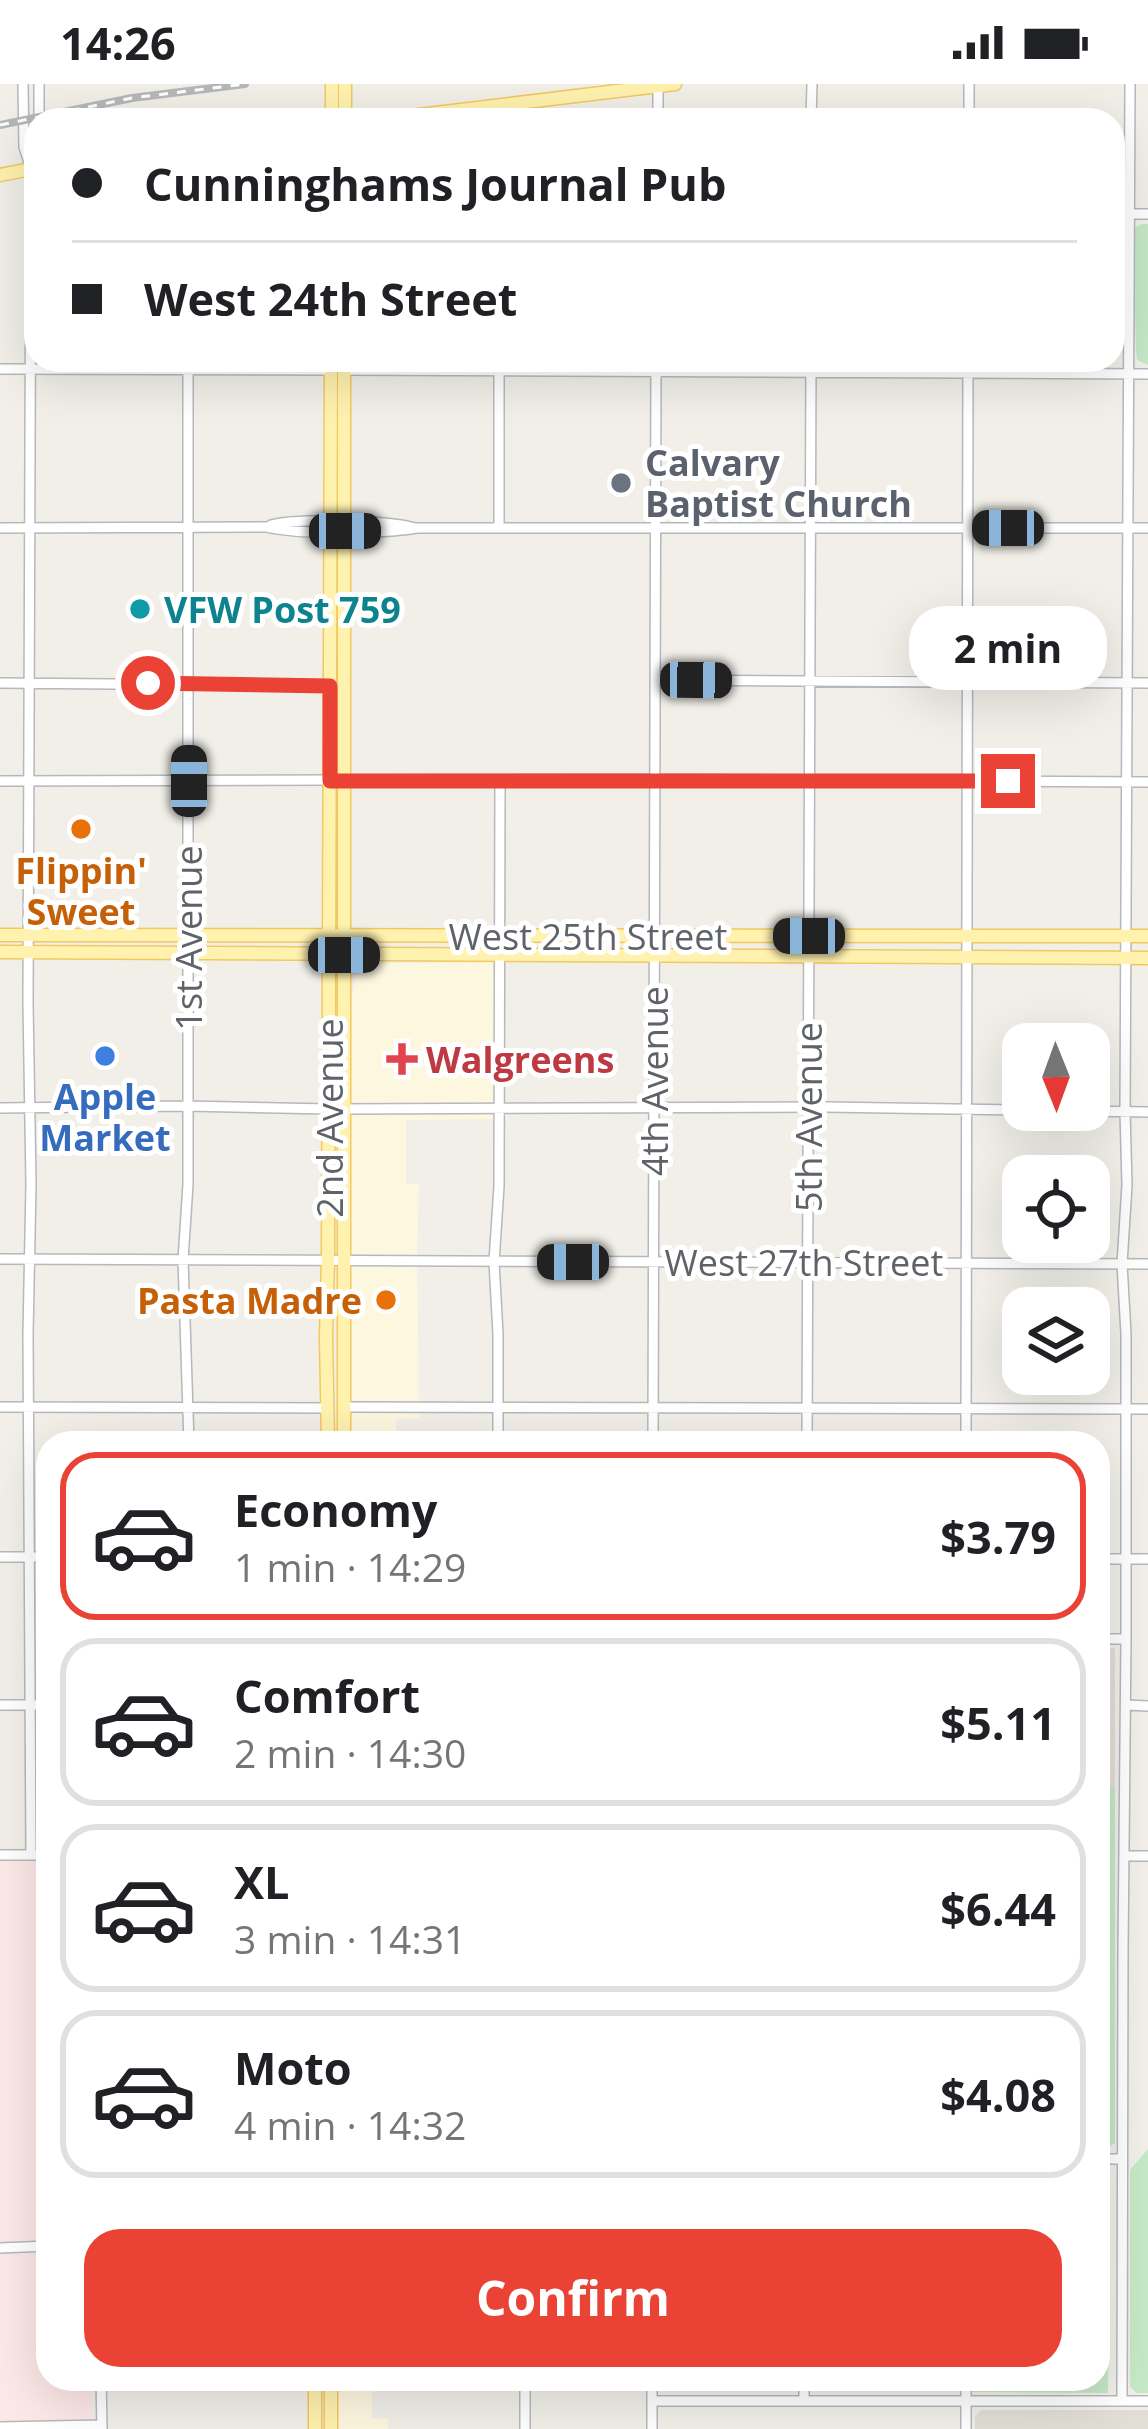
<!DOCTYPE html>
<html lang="en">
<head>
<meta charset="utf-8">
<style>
	body { margin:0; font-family:"Open Sans",sans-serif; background:#f2f2f2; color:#202124; height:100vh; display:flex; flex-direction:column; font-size:45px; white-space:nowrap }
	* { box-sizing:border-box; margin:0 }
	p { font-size:39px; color:#757577 }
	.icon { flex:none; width:66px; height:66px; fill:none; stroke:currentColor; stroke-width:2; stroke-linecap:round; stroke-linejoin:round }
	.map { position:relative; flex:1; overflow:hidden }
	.drawer { position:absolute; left:36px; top:1347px; width:1074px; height:960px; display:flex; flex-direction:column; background:#fff; border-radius:36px; box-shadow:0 12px 48px #0002 }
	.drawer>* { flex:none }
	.hud { position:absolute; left:24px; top:24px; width:1101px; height:264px; border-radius:36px; box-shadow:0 12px 48px #0002; display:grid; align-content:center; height:264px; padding:0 48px; background:#fff }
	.needle { width:78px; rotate:179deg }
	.fabs { position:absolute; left:1002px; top:939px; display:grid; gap:24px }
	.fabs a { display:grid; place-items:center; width:108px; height:108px; border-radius:24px; background:#fff; box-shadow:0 12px 48px #0002; font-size:60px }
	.end { position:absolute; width:54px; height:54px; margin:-27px; border:15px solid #ea4335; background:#fff; box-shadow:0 0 0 6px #fff }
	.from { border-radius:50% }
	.bubble { position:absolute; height:84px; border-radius:36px; background:#fff; box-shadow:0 12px 48px #0002; font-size:39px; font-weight:700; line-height:84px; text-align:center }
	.car { position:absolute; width:36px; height:72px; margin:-36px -18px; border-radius:15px; box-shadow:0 0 9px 3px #0007; background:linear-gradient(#222 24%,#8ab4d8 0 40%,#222 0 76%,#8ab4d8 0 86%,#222 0) }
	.hud b { display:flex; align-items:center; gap:42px; height:114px; font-size:45px }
	.hud b+b { border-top:3px solid #e0e0e0 }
	.hud i { width:30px; height:30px; background:#202124 }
	ul { padding:21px 0 0; list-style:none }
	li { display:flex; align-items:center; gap:36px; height:168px; margin:0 24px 18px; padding:0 24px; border:6px solid #e0e0e0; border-radius:36px }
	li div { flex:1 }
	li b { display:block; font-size:45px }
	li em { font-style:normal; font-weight:700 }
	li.active { border-color:#ea4335 }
	li>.icon { width:108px; height:108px; stroke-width:1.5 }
	.button { display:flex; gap:24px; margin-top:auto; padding:24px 48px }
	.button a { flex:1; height:138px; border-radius:36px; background:#ea4335; color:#fff; font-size:48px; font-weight:700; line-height:138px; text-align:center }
	.status { display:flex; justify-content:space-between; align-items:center; height:84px; padding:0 60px; background:#fff; direction:ltr }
	.status svg { height:33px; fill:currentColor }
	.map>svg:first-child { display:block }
	.commercial { fill:#fef7e0 }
	.education { fill:#e1ded6 }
	.medical { fill:#fce8e6 }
	.green { fill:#c5e8c5 }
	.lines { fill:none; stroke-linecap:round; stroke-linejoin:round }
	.minor-casing { stroke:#b5b8bc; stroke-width:12 }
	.major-casing { stroke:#f2c960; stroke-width:15 }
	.minor { stroke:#fff; stroke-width:9 }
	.major { stroke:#fff2af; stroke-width:12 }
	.rail-casing { stroke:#b6b7b8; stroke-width:8 }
	.rail { stroke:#fff; stroke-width:3; stroke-dasharray:9; stroke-linecap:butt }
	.route { stroke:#ea4335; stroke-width:15 }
	.worship-dot { fill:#6b7280; stroke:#fff; stroke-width:4.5 }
	.culture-dot { fill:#0f9aa8; stroke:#fff; stroke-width:4.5 }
	.food-dot { fill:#e8710a; stroke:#fff; stroke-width:4.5 }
	.shop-dot { fill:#3f7fe0; stroke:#fff; stroke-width:4.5 }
	.health-dot { fill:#e0444e; stroke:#fff; stroke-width:4.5 }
	.labels { text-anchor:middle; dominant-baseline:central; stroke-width:10; stroke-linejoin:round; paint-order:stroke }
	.worship-label { font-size:36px; font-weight:bold; fill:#5b616d; stroke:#fff; text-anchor:start }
	.culture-label { font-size:36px; font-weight:bold; fill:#0d838f; stroke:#fff; text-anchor:start }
	.food-label { font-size:36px; font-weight:bold; fill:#c56008; stroke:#fff }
	.street-label { font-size:36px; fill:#5f6368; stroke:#fff }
	.health-label { font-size:36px; font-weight:bold; fill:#be3a42; stroke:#fff; text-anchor:start }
	.shop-label { font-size:36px; font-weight:bold; fill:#366cbe; stroke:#fff }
</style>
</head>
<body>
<div class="status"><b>14:26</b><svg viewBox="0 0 49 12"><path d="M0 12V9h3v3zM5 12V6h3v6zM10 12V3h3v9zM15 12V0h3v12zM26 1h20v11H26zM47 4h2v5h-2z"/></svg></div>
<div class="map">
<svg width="1148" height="2345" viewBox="0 0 1148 2345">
	<rect width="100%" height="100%" fill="#f1efe8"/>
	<!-- commercial -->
	<path class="commercial" d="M 507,878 L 504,884 L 504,1008 L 507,1035 L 406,1036 L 406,1100 L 419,1100 L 417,1169 L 419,1334 L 396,1335 L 396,1359 L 351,1359 L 350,990 L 352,912 L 356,892 L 368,881 L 396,879 Z
		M 338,2295 L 372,2295 L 372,2334 L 388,2335 L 388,2345 L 338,2345 Z"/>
	<!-- education -->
	<path class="education" d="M 1098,1564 L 1115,1564 L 1115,1703 L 1098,1703 Z
		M 981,2326 L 1148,2326 L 1148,2345 L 975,2345 L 975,2332 Z"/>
	<!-- medical -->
	<path class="medical" d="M 48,1775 L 48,2295 L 92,2295 L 92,2332 L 85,2339 L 0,2339 L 0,1776 Z"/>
	<!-- green -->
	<path class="green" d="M 1142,140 L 1148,140 L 1148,281 L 1137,276 L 1136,266 L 1133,151 L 1136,143 Z
		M 1098,1703 L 1115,1703 L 1115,2059 L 1109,2063 L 1098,2063 Z
		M 1148,2065 L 1148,2309 L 1137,2309 L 1130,2303 L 1130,2086 Z
		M 1098,2085 L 1109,2085 L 1108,2309 L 972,2308 L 972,2295 L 1098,2295 Z"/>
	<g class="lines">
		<defs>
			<path id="minor" d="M 23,0 L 24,63 L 31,85 L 28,919 L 31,1100 L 28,1251 L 31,1771
				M 497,22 L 497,36
				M 39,36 L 39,0
				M 658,36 L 658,2
				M 811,36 L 812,0
				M 969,36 L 969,0
				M 1113,130 L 1148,130
				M 188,276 L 188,1100 L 183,1176 L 189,1359
				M 0,285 L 331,286
				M 344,286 L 1148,290
				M 271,441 C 296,434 391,436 415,444
				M 0,444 L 266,443 C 303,451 379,450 417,444 L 1148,444
				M 499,444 L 499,276
				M 656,596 L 1148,599
				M 0,599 L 333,602
				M 0,697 L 656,695 L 1148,698
				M 0,1024 L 187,1022 L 329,1025
				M 344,1025 L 825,1023 L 1148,1028
				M 0,1175 L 1148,1180
				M 0,1323 L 328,1324
				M 344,1323 L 1148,1325
				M 498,1359 L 498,1250 L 494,1178 L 499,1102 L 500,696
				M 653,1359 L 656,276
				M 807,1359 L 811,276
				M 966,1359 L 968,276
				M 0,1473 L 48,1473
				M 1098,1475 L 1148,1475
				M 1098,1555 L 1126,1555
				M 0,1621 L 48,1621
				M 1126,1621 L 1148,1622
				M 0,1771 L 48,1771
				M 1124,1772 L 1148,1772
				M 1098,2075 L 1122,2075
				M 0,2164 L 48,2162
				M 101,2295 L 102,2345
				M 525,2295 L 525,2345
				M 652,2295 L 652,2345
				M 804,2295 L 804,2316
				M 652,2317 L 1148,2317
				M 1122,2317 L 1123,1865 L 1126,1555 L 1126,1250 L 1122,1180 L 1127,1101 L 1125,1028 L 1130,0
				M 0,2343 L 102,2341
				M 966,2345 L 966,2295"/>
			<path id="major" d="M 332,36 L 332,0
				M 345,36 L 345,0
				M 377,36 L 675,0
				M 0,91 L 36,84
				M 0,851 L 1148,852
				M 0,868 L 1148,874
				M 328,1359 L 326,1253 L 328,1175 L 331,276
				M 344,1359 L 344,276
				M 315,2295 L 315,2345
				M 331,2295 L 331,2345"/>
		</defs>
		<!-- minor casing -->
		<use href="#minor" class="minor-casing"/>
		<!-- major casing -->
		<use href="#major" class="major-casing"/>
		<!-- minor -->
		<use href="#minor" class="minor"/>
		<!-- major -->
		<use href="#major" class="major"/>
		<defs>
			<path id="rail" d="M 0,41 L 132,14 L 245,0"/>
		</defs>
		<!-- rail casing -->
		<use href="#rail" class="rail-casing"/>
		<!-- rail -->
		<use href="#rail" class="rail"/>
	</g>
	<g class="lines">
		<!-- route -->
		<path class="route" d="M 148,599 L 330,602 L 330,697 L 1008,697"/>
	</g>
	<!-- markers -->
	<circle class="worship-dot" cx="621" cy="399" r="12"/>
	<circle class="culture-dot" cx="140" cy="525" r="12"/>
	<g class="food-dot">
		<circle cx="81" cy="745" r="12"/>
		<circle cx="386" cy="1216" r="12"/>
	</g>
	<circle class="shop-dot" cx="105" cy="972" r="12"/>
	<path class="health-dot" d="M396 957h12v12h12v12h-12v12h-12v-12h-12v-12h12z"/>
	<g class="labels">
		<!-- worship labels -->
		<g class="worship-label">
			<text x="645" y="378">Calvary<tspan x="645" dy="41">Baptist Church</tspan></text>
		</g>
		<!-- culture labels -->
		<g class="culture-label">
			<text x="164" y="525">VFW Post 759</text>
		</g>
		<!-- food labels -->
		<g class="food-label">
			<text x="81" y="786">Flippin'<tspan x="81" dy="41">Sweet</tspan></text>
			<text x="362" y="1216" text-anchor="end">Pasta Madre</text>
		</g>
		<!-- street labels -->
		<g class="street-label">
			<text x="588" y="852">West 25th Street</text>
			<text transform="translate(188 854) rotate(-90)">1st Avenue</text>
			<text transform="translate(654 997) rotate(-90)">4th Avenue</text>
			<text transform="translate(808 1033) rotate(-90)">5th Avenue</text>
			<text transform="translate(329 1034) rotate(-90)">2nd Avenue</text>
			<text x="804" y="1178">West 27th Street</text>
		</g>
		<!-- health labels -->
		<g class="health-label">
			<text x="426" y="975">Walgreens</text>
		</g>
		<!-- shop labels -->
		<g class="shop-label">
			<text x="105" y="1012">Apple<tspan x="105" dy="41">Market</tspan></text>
		</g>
	</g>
</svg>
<div class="fabs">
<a><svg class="needle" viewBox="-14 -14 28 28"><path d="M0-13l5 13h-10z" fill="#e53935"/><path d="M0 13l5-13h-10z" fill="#757577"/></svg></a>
<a><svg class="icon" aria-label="locate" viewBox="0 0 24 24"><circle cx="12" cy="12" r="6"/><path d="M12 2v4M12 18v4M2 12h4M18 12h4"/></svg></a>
<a><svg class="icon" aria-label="layers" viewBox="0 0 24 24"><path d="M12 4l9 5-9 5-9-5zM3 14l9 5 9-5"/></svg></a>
</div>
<i class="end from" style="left:148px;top:599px"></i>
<i class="end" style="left:1008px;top:697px"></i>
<div class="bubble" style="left:909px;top:522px;width:198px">2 min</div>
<i class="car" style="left:1008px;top:444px;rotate:270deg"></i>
<i class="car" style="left:345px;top:447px;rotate:90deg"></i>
<i class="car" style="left:696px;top:596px;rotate:91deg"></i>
<i class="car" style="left:189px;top:697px;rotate:0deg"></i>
<i class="car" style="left:809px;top:852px;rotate:270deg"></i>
<i class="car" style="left:344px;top:871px;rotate:90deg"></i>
<i class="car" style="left:573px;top:1178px;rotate:270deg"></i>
<div class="hud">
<b><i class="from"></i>Cunninghams Journal Pub</b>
<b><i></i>West 24th Street</b>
</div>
<section class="drawer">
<ul>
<li class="active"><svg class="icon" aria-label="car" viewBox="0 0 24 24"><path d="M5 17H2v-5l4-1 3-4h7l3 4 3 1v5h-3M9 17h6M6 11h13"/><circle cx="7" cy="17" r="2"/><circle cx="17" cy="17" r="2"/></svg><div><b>Economy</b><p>1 min · 14:29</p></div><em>$3.79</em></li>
<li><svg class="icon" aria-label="car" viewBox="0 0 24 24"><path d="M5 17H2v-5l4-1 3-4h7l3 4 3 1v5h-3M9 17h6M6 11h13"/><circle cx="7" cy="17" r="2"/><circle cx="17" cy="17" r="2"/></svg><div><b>Comfort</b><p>2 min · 14:30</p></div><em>$5.11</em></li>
<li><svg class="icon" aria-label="car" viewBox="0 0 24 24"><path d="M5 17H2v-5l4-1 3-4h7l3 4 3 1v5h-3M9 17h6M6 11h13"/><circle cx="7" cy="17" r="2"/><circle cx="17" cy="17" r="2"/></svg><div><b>XL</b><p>3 min · 14:31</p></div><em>$6.44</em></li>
<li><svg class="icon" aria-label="car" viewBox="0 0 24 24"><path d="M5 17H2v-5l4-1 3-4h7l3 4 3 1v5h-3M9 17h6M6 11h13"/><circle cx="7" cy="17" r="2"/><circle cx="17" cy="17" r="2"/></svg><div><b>Moto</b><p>4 min · 14:32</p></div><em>$4.08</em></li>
</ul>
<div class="button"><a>Confirm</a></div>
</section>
</div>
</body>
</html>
